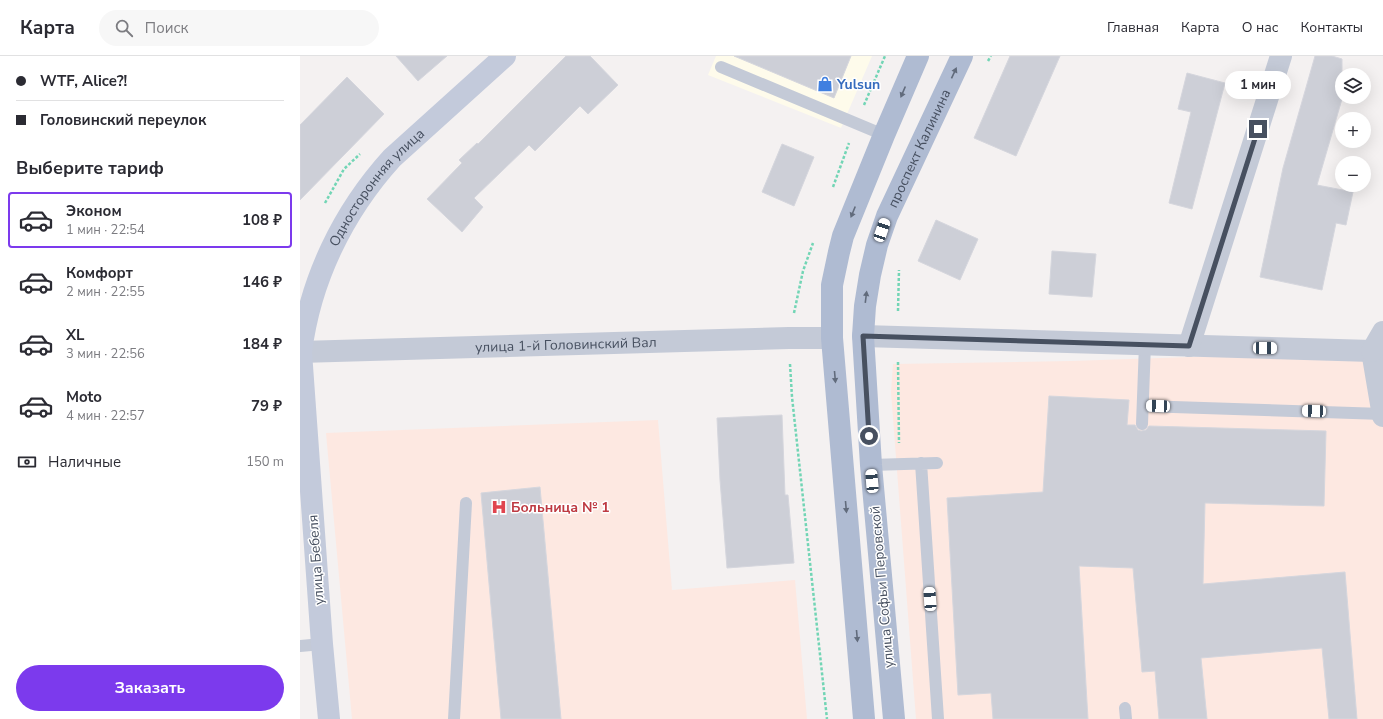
<!DOCTYPE html>
<html lang="ru">
<head>
<meta charset="utf-8">
<style>
	body { margin:0; font-family:"Nunito Sans",sans-serif; background:#f7f7f7; color:#2b2b33; height:100vh; display:flex; flex-direction:column; font-size:15px; white-space:nowrap }
	* { box-sizing:border-box; margin:0 }
	p { font-size:13px; color:#7c7c81 }
	.icon { flex:none; width:22px; height:22px; fill:none; stroke:currentColor; stroke-width:2; stroke-linecap:round; stroke-linejoin:round }
	.map { position:relative; flex:1; overflow:hidden }
	.details { display:flex; flex-direction:column; background:#fff; width:300px }
	.details>* { flex:none }
	.hud { display:grid; align-content:center; height:88px; padding:0 16px; background:#fff }
	.controls { position:absolute; left:1035px; top:12px; display:grid; gap:8px }
	.controls a { display:grid; place-items:center; width:36px; height:36px; border-radius:50%; background:#fff; box-shadow:0 4px 16px #0002; font-size:20px }
	.end { position:absolute; width:18px; height:18px; margin:-9px; border:5px solid #475060; background:#fff; box-shadow:0 0 0 2px #fff }
	.from { border-radius:50% }
	.bubble { position:absolute; height:28px; border-radius:14px; background:#fff; box-shadow:0 4px 16px #0002; font-size:13px; font-weight:700; line-height:28px; text-align:center }
	.car { position:absolute; width:12px; height:24px; margin:-12px -6px; border-radius:5px; box-shadow:0 0 3px 1px #0007; background:linear-gradient(#fff 24%,#345 0 40%,#fff 0 76%,#345 0 86%,#fff 0) }
	.hud b { display:flex; align-items:center; gap:14px; height:38px; font-size:15px }
	.hud b+b { border-top:1px solid #e1e1e2 }
	.hud i { width:10px; height:10px; background:#2b2b33 }
	ul { padding:0; list-style:none }
	li { display:flex; align-items:center; gap:12px; height:56px; margin:0 8px 6px; padding:0 8px; border:2px solid transparent; border-radius:4px }
	li div { flex:1 }
	li b { display:block; font-size:15px }
	li em { font-style:normal; font-weight:700 }
	li.active { border-color:#7c3aed }
	li>.icon { width:36px; height:36px; stroke-width:1.5 }
	h2 { padding:0 16px; font-size:18px; line-height:48px }
	.pay { display:flex; align-items:center; gap:10px; height:44px; padding:0 16px; font-size:15px }
	.pay p { margin-inline-start:auto }
	.action { display:flex; gap:8px; margin-top:auto; padding:8px 16px }
	.action a { flex:1; height:46px; border-radius:24px; background:#7c3aed; color:#fff; font-size:16px; font-weight:700; line-height:46px; text-align:center }
	header { display:flex; align-items:center; gap:24px; box-sizing:border-box; height:56px; padding:0 20px; background:#fff; border-bottom:1px solid #e1e1e2 }
	header strong { font-size:19px }
	nav { display:flex; gap:22px; margin-inline-start:auto; font-size:14px }
	.search { width:280px; height:36px; background:#f7f7f7; display:flex; align-items:center; gap:10px; box-sizing:border-box; padding:0 14px; border-radius:22px; color:#7c7c81; font-size:15px }
	main { display:flex; flex:1; min-height:0 }
	.map>svg:first-child { display:block }
	.commercial { fill:#fefbeb }
	.medical { fill:#fde8e1 }
	.building { fill:#cdcfd7; stroke:#d5d6dd }
	.lines { fill:none; stroke-linecap:round; stroke-linejoin:round }
	.path { stroke:#72d5b5; stroke-width:2.5; stroke-dasharray:3 2; stroke-linecap:butt }
	.lane { stroke:#c4cad7; stroke-width:12 }
	.street { stroke:#c4cad7; stroke-width:22 }
	.secondary { stroke:#c3cadb; stroke-width:22 }
	.primary { stroke:#afbbd2; stroke-width:22 }
	.oneway { fill:#616b7c }
	.route { stroke:#475060; stroke-width:5 }
	.labels { text-anchor:middle; dominant-baseline:central; stroke-width:3; stroke-linejoin:round; paint-order:stroke }
	.shop-label { font-size:14px; font-weight:bold; fill:#366cbe; stroke:#fff; text-anchor:start }
	.street-label { font-size:14px; fill:#475060; stroke:#fff }
	.health-label { font-size:14px; font-weight:bold; fill:#be3a42; stroke:#fff; text-anchor:start }
</style>
</head>
<body>
<header>
<strong>Карта</strong>
<div class="search"><svg class="icon" aria-label="search" viewBox="0 0 24 24"><circle cx="10" cy="10" r="6"/><path d="M15 15l6 6"/></svg>Поиск</div>
<nav><a>Главная</a><a>Карта</a><a>О нас</a><a>Контакты</a></nav>
</header>
<main>
<section class="details">
<div class="hud">
<b><i class="from"></i>WTF, Alice?!</b>
<b><i></i>Головинский переулок</b>
</div>
<h2>Выберите тариф</h2>
<ul>
<li class="active"><svg class="icon" aria-label="car" viewBox="0 0 24 24"><path d="M5 17H2v-5l4-1 3-4h7l3 4 3 1v5h-3M9 17h6M6 11h13"/><circle cx="7" cy="17" r="2"/><circle cx="17" cy="17" r="2"/></svg><div><b>Эконом</b><p>1 мин · 22:54</p></div><em>108 ₽</em></li>
<li><svg class="icon" aria-label="car" viewBox="0 0 24 24"><path d="M5 17H2v-5l4-1 3-4h7l3 4 3 1v5h-3M9 17h6M6 11h13"/><circle cx="7" cy="17" r="2"/><circle cx="17" cy="17" r="2"/></svg><div><b>Комфорт</b><p>2 мин · 22:55</p></div><em>146 ₽</em></li>
<li><svg class="icon" aria-label="car" viewBox="0 0 24 24"><path d="M5 17H2v-5l4-1 3-4h7l3 4 3 1v5h-3M9 17h6M6 11h13"/><circle cx="7" cy="17" r="2"/><circle cx="17" cy="17" r="2"/></svg><div><b>XL</b><p>3 мин · 22:56</p></div><em>184 ₽</em></li>
<li><svg class="icon" aria-label="car" viewBox="0 0 24 24"><path d="M5 17H2v-5l4-1 3-4h7l3 4 3 1v5h-3M9 17h6M6 11h13"/><circle cx="7" cy="17" r="2"/><circle cx="17" cy="17" r="2"/></svg><div><b>Moto</b><p>4 мин · 22:57</p></div><em>79 ₽</em></li>
</ul>
<div class="pay"><svg class="icon" aria-label="cash" viewBox="0 0 24 24"><path d="M3 7h18v10H3z"/><circle cx="12" cy="12" r="2"/></svg>Наличные<p>150 m</p></div>
<div class="action"><a>Заказать</a></div>
</section>
<div class="map">
<svg width="1083" height="663" viewBox="0 0 1083 663">
	<rect width="100%" height="100%" fill="#f4f1f1"/>
	<!-- commercial -->
	<path class="commercial" d="M 416,0 L 572,0 L 541,72 L 408,19 Z"/>
	<!-- medical -->
	<path class="medical" d="M 1072,295 L 1083,360 L 1083,663 L 616,663 L 591,336 L 593,308 L 771,305 Z
		M 358,364 L 372,534 L 495,524 L 507,663 L 52,663 L 26,377 Z"/>
	<!-- building -->
	<path class="building" d="M 96,0 L 147,0 L 118,25 Z
		M 266,0 L 290,0 L 318,29 L 288,58 L 280,50 L 235,95 L 229,89 L 174,142 L 183,151 L 162,176 L 127,143 L 162,107 L 159,104 L 177,87 L 178,88 Z
		M 434,0 L 551,0 L 534,42 Z
		M 710,0 L 760,0 L 716,100 L 674,82 Z
		M 1015,0 L 1032,0 L 1042,3 L 1042,43 L 1017,129 L 1053,136 L 1046,169 L 1036,167 L 1022,234 L 960,221 L 983,112 Z
		M 887,17 L 925,27 L 892,153 L 869,147 L 891,56 L 878,53 Z
		M 47,21 L 84,58 L 0,144 L 0,69 Z
		M 482,88 L 514,101 L 494,150 L 462,136 Z
		M 636,164 L 678,183 L 660,224 L 618,205 Z
		M 752,195 L 796,198 L 792,241 L 749,238 Z
		M 749,340 L 829,344 L 827,369 L 835,369 L 838,374 L 841,375 L 846,374 L 849,370 L 1026,375 L 1024,450 L 905,447 L 903,528 L 1045,516 L 1057,663 L 1029,663 L 1022,592 L 901,602 L 907,663 L 859,663 L 855,615 L 842,616 L 833,512 L 779,510 L 788,663 L 693,663 L 691,637 L 658,639 L 647,442 L 743,436 Z
		M 482,359 L 485,439 L 488,439 L 494,507 L 427,512 L 420,424 L 417,362 Z
		M 240,431 L 261,663 L 201,663 L 181,437 Z"/>
	<g class="lines">
		<!-- path -->
		<path class="path" d="M 688,5 L 691,0
			M 564,49 L 585,0
			M 533,131 L 549,87
			M 25,147 L 44,113 L 60,98
			M 598,255 L 599,214
			M 494,257 L 503,215 L 513,187
			M 598,306 L 599,387
			M 490,308 L 492,341 L 527,663"/>
		<!-- lane -->
		<path class="lane" d="M 421,11 L 584,79
			M 843,350 L 1083,358
			M 842,368 L 845,288
			M 621,407 L 638,663
			M 571,409 L 637,407
			M 0,590 L 22,588
			M 825,652 L 826,663
			M 154,663 L 166,447"/>
		<!-- street -->
		<g class="street">
			<path d="M 563,280 L 1072,295"/>
			<path d="M 889,290 L 981,0"/>
			<path d="M 1072,295 L 1083,360"/>
			<path d="M 1072,295 L 1083,276"/>
			<path id="s1" d="M 0,296 L 489,282 L 532,282"/>
		</g>
		<!-- secondary -->
		<path class="secondary" id="s2" d="M 29,663 L 22,588 L 1,296 C 10,224 43,156 92,102 L 205,0"/>
		<!-- primary -->
		<g class="primary">
			<path d="M 564,663 L 532,282 L 532,229 L 539,196 L 543,180 L 584,79 L 618,0"/>
			<path id="s3" d="M 594,663 L 571,409 L 563,280 L 565,250 L 570,219 L 577,189 L 587,160 L 662,0"/>
		</g>
	</g>
	<!-- one-way arrows -->
	<defs><path id="oneway-solid" d="M-6-.8H1V-3.2L6.5 0L1 3.2V.8H-6Z"/></defs>
	<g class="oneway">
		<use href="#oneway-solid" transform="translate(654 17) rotate(-65)"/>
		<use href="#oneway-solid" transform="translate(603 36) rotate(113)"/>
		<use href="#oneway-solid" transform="translate(553 156) rotate(112)"/>
		<use href="#oneway-solid" transform="translate(566 241) rotate(-83)"/>
		<use href="#oneway-solid" transform="translate(535 321) rotate(85)"/>
		<use href="#oneway-solid" transform="translate(546 451) rotate(85)"/>
		<use href="#oneway-solid" transform="translate(557 580) rotate(85)"/>
	</g>
	<g class="lines">
		<!-- route -->
		<path class="route" d="M 569,380 L 563,280 L 889,290 L 958,73"/>
	</g>
	<!-- icons -->
	<defs>
		<symbol id="shop-bare" viewBox="-9 -9 18 18"><path d="M-5-2.5h2.3a2.7 3.5 0 0 1 5.4 0H5L5.5 6h-11ZM-1.5-2.5h3a1.5 2.3 0 0 0-3 0Z" fill="#3f7fe0" stroke="#fff" stroke-width="2.5" paint-order="stroke"/></symbol>
		<symbol id="hospital-bare" viewBox="-9 -9 18 18"><path d="M-5-5h3v3.5h4V-5h3V5h-3V1.5h-4V5h-3Z" fill="#e0444e" stroke="#fff" stroke-width="2.5" paint-order="stroke"/></symbol>
	</defs>
	<g fill-rule="evenodd">
		<use href="#shop-bare" x="514" y="17" width="22" height="22"/>
		<use href="#hospital-bare" x="188" y="440" width="22" height="22"/>
	</g>
	<g class="labels">
		<!-- shop labels -->
		<g class="shop-label">
			<text x="537" y="28">Yulsun</text>
		</g>
		<!-- street labels -->
		<g class="street-label">
			<text stroke="none"><textPath href="#s3" startOffset="582">проспект Калинина</textPath></text>
			<text stroke="none"><textPath href="#s2" startOffset="553">Односторонняя улица</textPath></text>
			<text stroke="none"><textPath href="#s1" startOffset="266">улица 1-й Головинский Вал</textPath></text>
			<text transform="translate(16 504) rotate(-94)">улица Бебеля</text>
			<text transform="translate(582 531) rotate(-95)">улица Софьи Перовской</text>
		</g>
		<!-- health labels -->
		<g class="health-label">
			<text x="211" y="451">Больница № 1</text>
		</g>
	</g>
</svg>
<div class="controls">
<a><svg class="icon" aria-label="layers" viewBox="0 0 24 24"><path d="M12 4l9 5-9 5-9-5zM3 14l9 5 9-5"/></svg></a>
<a>+</a>
<a>−</a>
</div>
<i class="end from" style="left:569px;top:380px"></i>
<i class="end" style="left:958px;top:73px"></i>
<div class="bubble" style="left:925px;top:15px;width:66px">1 мин</div>
<i class="car" style="left:582px;top:174px;rotate:19deg"></i>
<i class="car" style="left:965px;top:292px;rotate:91deg"></i>
<i class="car" style="left:858px;top:350px;rotate:272deg"></i>
<i class="car" style="left:1014px;top:355px;rotate:272deg"></i>
<i class="car" style="left:572px;top:425px;rotate:355deg"></i>
<i class="car" style="left:630px;top:543px;rotate:356deg"></i>
</div>
</main>
</body>
</html>
